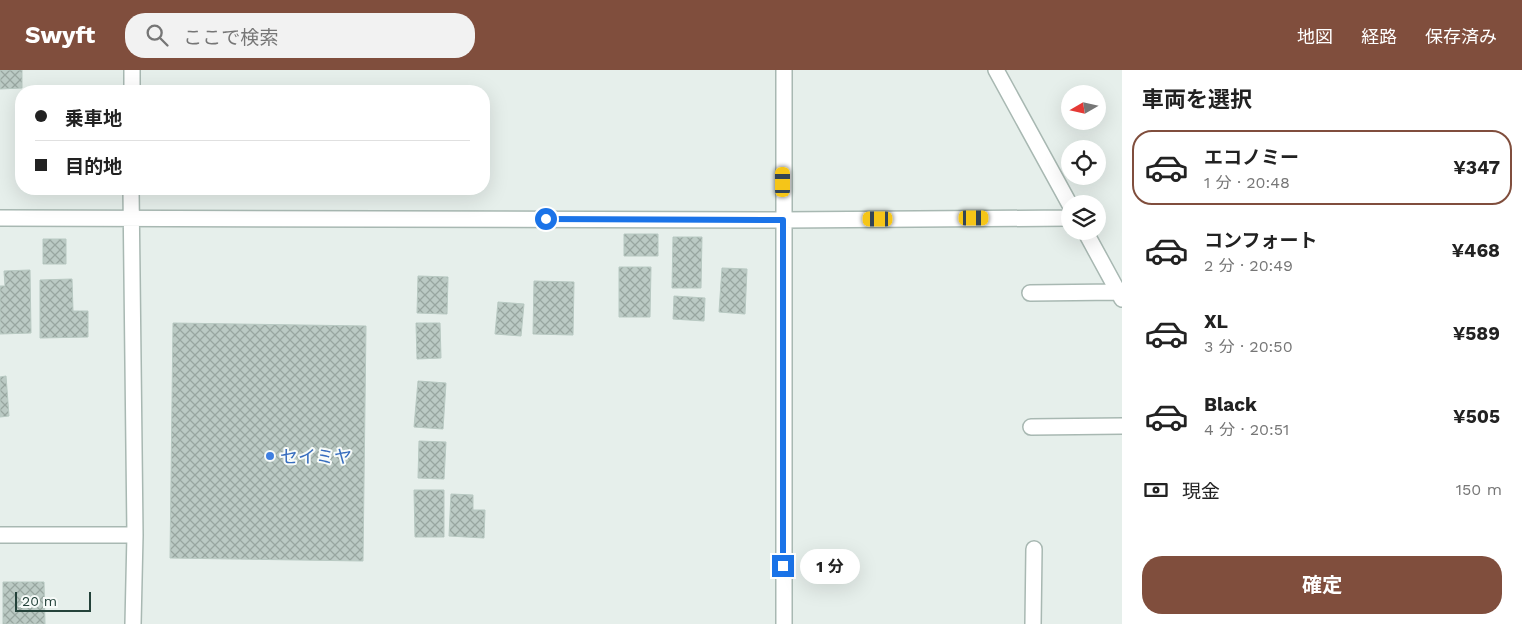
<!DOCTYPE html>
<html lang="ja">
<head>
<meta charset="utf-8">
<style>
	body { margin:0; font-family:"Work Sans","Noto Sans JP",sans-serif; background:#f2f2f2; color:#222; height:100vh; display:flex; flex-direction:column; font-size:19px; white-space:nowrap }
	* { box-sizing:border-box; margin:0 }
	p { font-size:16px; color:#767676 }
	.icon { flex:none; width:28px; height:28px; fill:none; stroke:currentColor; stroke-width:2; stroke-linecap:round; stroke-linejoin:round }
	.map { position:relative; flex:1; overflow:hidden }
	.panel { display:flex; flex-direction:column; background:#fff; width:400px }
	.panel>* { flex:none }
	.hud { position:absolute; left:15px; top:15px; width:475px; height:110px; border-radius:20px; box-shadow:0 5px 20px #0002; display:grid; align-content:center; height:110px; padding:0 20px; background:#fff }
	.needle { width:32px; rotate:261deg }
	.tools { position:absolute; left:1061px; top:15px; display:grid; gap:10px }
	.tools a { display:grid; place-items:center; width:45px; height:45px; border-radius:50%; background:#fff; box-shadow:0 5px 20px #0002; font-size:25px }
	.scale { position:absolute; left:15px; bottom:12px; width:76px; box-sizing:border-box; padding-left:5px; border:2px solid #24423a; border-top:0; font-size:14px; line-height:18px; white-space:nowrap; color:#24423a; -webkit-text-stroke:4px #f7fbf9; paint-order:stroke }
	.end { position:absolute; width:22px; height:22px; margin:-11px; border:6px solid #1a73e8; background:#fff; box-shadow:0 0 0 2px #fff }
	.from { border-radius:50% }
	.bubble { position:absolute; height:35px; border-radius:18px; background:#fff; box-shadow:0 5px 20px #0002; font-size:16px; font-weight:700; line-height:35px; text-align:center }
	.car { position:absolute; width:15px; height:30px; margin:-15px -8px; border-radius:6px; box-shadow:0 0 4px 1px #0007; background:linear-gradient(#f5c518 24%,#345 0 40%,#f5c518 0 76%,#345 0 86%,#f5c518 0) }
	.hud b { display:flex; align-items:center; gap:18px; height:48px; font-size:19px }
	.hud b+b { border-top:1px solid #e0e0e0 }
	.hud i { width:12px; height:12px; background:#222 }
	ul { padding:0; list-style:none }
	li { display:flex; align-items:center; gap:15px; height:75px; margin:0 10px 8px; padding:0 10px; border:2px solid transparent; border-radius:20px }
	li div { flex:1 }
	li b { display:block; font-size:19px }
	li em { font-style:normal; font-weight:700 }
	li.active { border-color:#804e3d }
	li>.icon { width:45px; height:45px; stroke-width:1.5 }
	h2 { padding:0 20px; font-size:22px; line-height:60px }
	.pay { display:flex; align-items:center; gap:12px; height:55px; padding:0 20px; font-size:19px }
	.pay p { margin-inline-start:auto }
	.primary-button { display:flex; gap:10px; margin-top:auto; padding:10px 20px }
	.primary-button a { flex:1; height:58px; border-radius:20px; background:#804e3d; color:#fff; font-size:20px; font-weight:700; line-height:58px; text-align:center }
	header { display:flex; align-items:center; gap:30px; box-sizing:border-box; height:70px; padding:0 25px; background:#804e3d; color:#fff }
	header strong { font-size:24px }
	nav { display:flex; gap:28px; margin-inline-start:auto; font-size:18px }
	.search { width:350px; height:45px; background:#f2f2f2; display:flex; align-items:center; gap:12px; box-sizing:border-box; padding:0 18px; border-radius:20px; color:#767676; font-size:19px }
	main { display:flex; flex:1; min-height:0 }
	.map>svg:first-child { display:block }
	.building { fill:url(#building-cross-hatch); stroke:#b8c9c2 }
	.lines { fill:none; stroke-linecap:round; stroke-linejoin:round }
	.minor-casing { stroke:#a8b8b2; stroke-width:18 }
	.minor { stroke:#fff; stroke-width:15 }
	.route { stroke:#1a73e8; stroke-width:6 }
	.shop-dot { fill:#3f7fe0; stroke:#f7fbf9; stroke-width:2 }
	.labels { text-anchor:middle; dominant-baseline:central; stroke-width:4; stroke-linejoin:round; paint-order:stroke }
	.shop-label { font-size:18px; fill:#366cbe; stroke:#f7fbf9; text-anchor:start }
</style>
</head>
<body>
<header>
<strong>Swyft</strong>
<div class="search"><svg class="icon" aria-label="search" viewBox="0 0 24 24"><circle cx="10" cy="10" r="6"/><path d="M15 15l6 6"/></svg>ここで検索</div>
<nav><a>地図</a><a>経路</a><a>保存済み</a></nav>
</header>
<main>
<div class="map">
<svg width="1122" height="554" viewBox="0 0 1122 554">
	<defs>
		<pattern id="building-cross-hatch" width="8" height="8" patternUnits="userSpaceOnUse" patternTransform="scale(1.25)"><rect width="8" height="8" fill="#bbcac4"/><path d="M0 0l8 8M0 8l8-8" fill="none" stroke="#98a6a0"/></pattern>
	</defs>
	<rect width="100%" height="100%" fill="#e6efeb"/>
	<!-- building -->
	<path class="building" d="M 0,0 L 22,0 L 22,18 L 0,19 Z
		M 624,164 L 658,164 L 658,186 L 624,186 Z
		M 673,167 L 702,167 L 701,218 L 672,218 Z
		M 43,169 L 66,169 L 66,194 L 43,194 Z
		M 619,197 L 651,197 L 650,247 L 619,247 Z
		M 722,198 L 747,199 L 745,244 L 719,242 Z
		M 30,200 L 31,263 L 0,264 L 0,216 L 5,216 L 4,201 Z
		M 418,206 L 448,207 L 447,244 L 417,243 Z
		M 72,209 L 73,241 L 88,241 L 88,267 L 40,268 L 40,210 Z
		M 534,211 L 574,212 L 573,265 L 533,264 Z
		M 674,226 L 705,228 L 704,251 L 673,249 Z
		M 498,232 L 524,234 L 521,266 L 495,264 Z
		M 173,253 L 366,256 L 363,491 L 170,488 Z
		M 416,253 L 440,253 L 441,288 L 417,289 Z
		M 6,306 L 9,346 L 0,347 L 0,307 Z
		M 418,311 L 446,313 L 443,359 L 414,357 Z
		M 419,371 L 446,372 L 444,409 L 418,408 Z
		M 414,420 L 444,420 L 444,467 L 415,467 Z
		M 451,424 L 473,425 L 473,440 L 485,440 L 484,468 L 449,466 Z
		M 3,512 L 44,512 L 45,554 L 3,554 Z"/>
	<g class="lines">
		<defs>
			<path id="minor" d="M 996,0 L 1070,135
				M 132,21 L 132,0
				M 131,119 L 135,465 L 133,554
				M 0,148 L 783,150 L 1070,148
				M 1085,161 L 1122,229
				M 1030,223 L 1118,222
				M 1031,357 L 1122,356
				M 0,465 L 135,465
				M 784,554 L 784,0
				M 1033,554 L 1034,479"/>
		</defs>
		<!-- minor casing -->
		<use href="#minor" class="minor-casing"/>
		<!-- minor -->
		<use href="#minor" class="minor"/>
	</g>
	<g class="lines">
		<!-- route -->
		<path class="route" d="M 546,149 L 783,150 L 783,496"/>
	</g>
	<!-- markers -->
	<circle class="shop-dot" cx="270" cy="386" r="5"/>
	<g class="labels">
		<!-- shop labels -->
		<g class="shop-label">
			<text x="280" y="386">セイミヤ</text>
		</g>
	</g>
</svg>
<div class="tools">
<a><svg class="needle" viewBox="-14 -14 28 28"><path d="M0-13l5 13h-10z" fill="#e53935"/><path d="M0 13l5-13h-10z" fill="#767676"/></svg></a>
<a><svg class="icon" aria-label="locate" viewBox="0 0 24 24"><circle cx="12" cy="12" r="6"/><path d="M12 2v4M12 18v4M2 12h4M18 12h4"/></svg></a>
<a><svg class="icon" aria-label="layers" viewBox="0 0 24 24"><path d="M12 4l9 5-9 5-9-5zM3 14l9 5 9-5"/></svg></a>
</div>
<div class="scale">20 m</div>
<i class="end from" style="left:546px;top:149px"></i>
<i class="end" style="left:783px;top:496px"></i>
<div class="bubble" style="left:800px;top:479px;width:60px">1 分</div>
<i class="car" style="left:783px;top:112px;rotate:0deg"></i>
<i class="car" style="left:974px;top:148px;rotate:90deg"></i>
<i class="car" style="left:878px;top:149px;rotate:270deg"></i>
<div class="hud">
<b><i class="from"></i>乗車地</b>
<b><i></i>目的地</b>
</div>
</div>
<section class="panel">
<h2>車両を選択</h2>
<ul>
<li class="active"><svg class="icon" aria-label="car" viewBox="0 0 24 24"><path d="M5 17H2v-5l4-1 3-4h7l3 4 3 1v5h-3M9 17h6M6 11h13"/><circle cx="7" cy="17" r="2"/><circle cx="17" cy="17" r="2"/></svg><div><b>エコノミー</b><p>1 分 · 20:48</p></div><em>¥347</em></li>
<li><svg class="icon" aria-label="car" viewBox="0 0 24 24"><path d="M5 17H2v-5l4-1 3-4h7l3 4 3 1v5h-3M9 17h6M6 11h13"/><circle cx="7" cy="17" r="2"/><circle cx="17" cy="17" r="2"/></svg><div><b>コンフォート</b><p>2 分 · 20:49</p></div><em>¥468</em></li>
<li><svg class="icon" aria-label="car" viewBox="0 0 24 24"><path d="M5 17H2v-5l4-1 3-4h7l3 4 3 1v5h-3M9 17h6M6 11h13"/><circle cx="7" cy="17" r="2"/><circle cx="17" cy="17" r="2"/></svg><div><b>XL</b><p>3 分 · 20:50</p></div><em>¥589</em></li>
<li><svg class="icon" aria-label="car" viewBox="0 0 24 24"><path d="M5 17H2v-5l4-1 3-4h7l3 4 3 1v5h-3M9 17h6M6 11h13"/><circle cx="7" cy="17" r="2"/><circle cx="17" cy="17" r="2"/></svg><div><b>Black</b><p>4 分 · 20:51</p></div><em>¥505</em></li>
</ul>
<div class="pay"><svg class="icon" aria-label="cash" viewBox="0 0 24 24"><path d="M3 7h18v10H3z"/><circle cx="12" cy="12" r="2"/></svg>現金<p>150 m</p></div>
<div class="primary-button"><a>確定</a></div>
</section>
</main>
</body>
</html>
